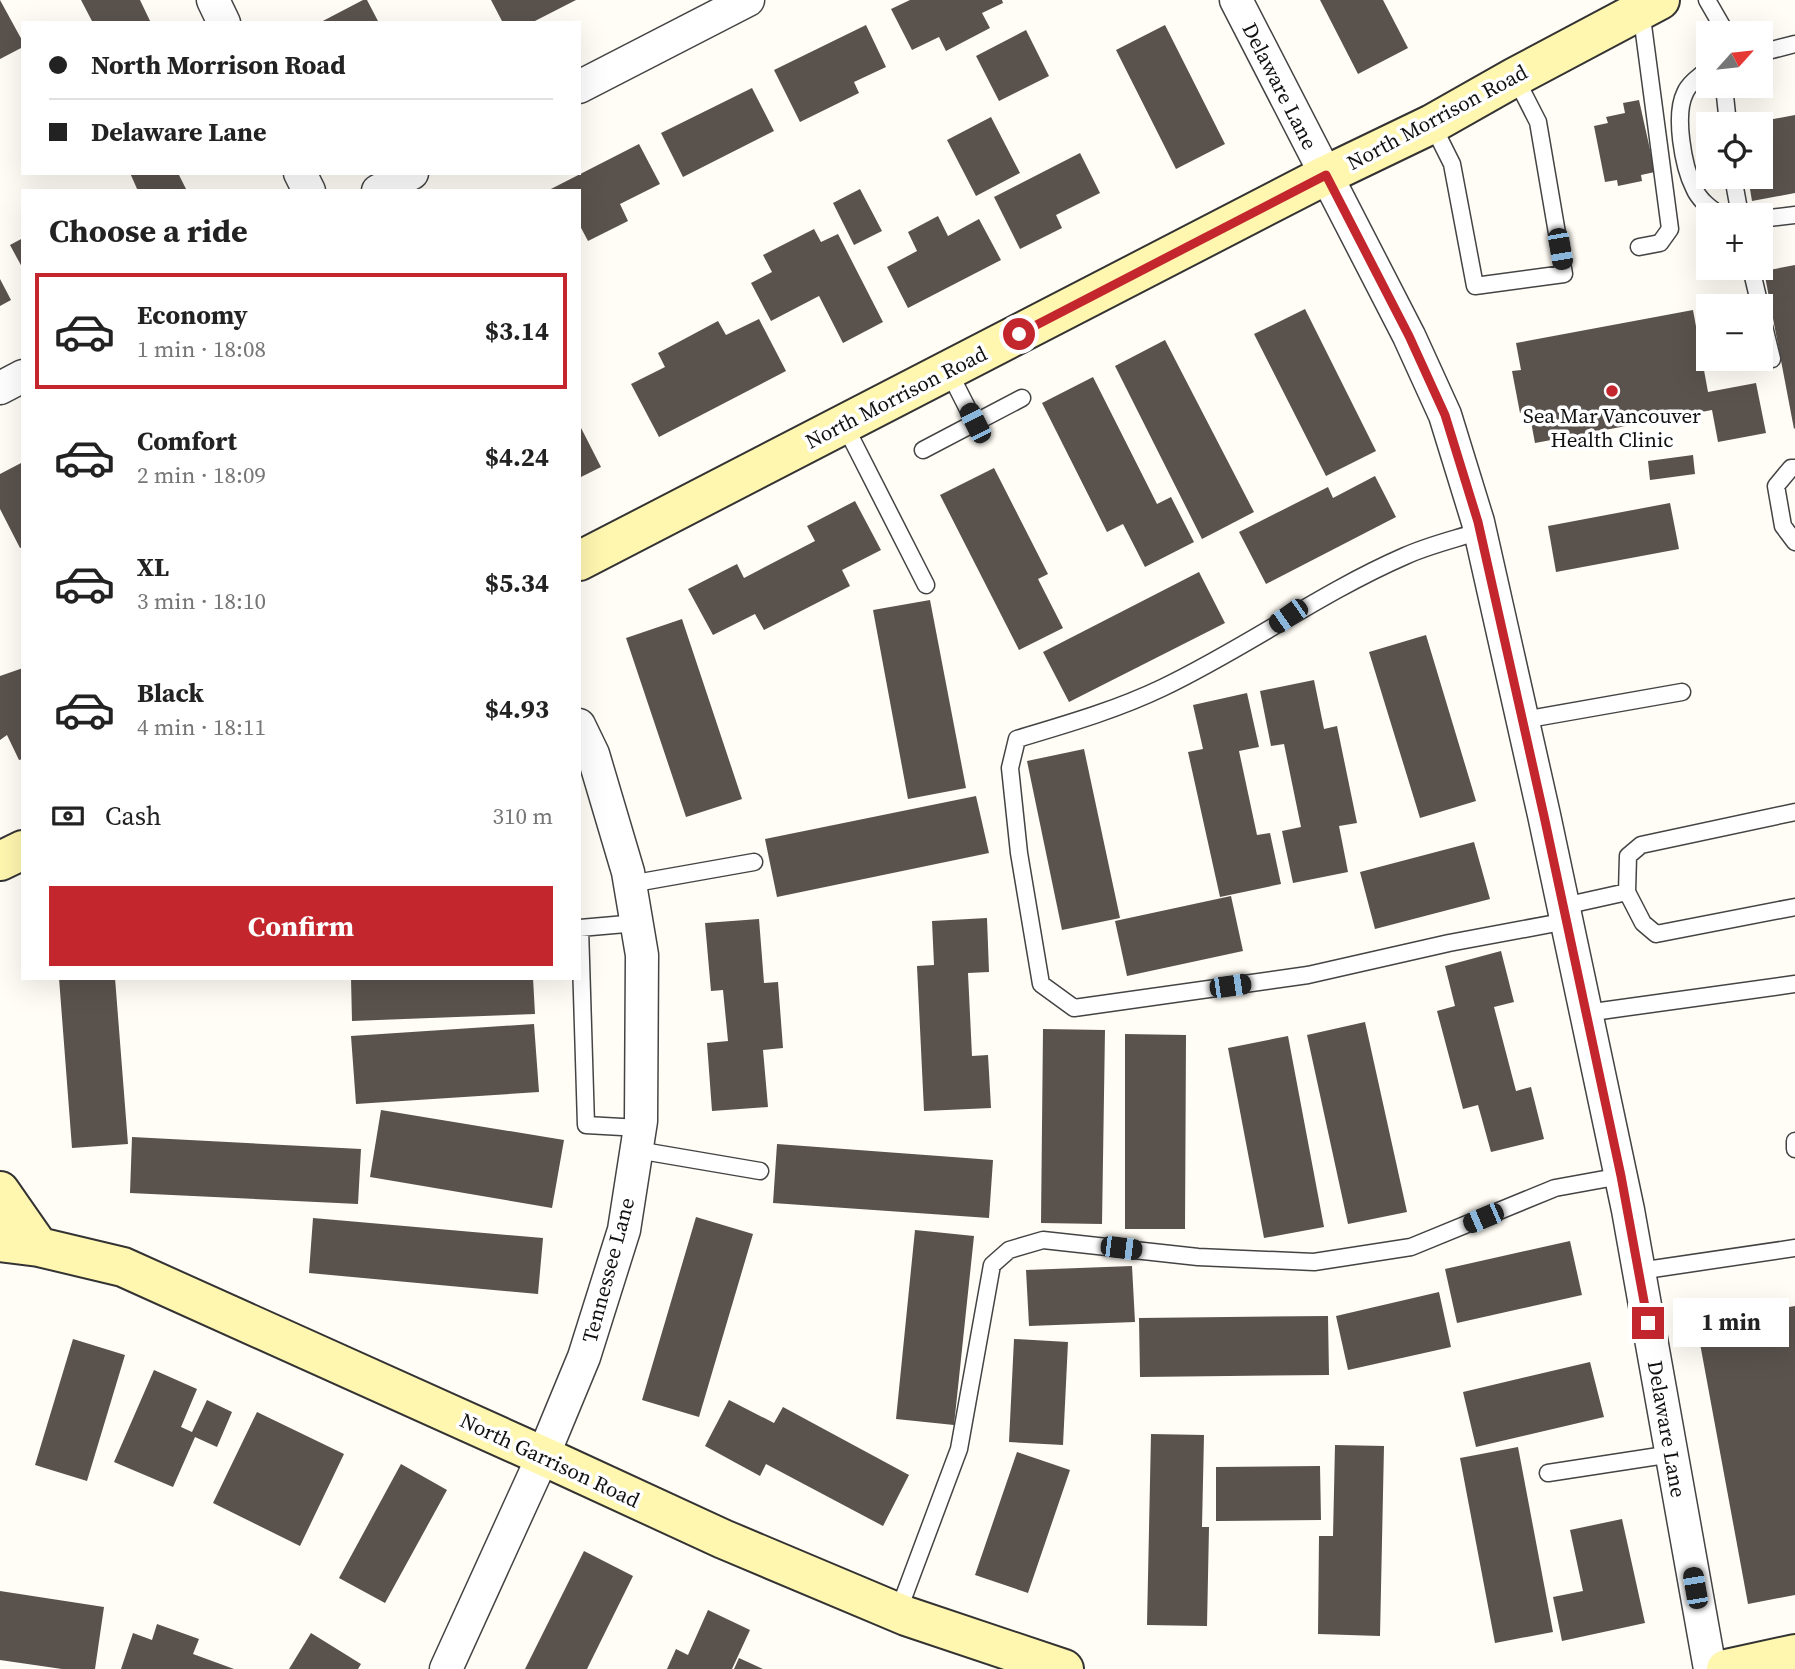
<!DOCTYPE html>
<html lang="en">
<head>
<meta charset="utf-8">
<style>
	body { margin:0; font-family:"Source Serif 4",serif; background:#f2f2f2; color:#222; height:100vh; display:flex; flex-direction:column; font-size:26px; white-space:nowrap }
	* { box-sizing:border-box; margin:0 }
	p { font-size:23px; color:#767676 }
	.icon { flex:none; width:38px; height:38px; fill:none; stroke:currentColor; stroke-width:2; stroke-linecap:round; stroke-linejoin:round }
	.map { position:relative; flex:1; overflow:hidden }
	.side { position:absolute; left:21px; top:189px; width:560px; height:791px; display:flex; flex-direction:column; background:#fff; border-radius:0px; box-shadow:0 7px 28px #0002 }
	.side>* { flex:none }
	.top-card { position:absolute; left:21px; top:21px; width:560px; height:154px; border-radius:0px; box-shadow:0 7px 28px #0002; display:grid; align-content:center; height:154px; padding:0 28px; background:#fff }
	.needle { width:46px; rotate:63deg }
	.fabs { position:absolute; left:1696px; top:21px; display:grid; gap:14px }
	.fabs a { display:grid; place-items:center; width:77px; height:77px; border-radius:0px; background:#fff; box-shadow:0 7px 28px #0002; font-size:35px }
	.end { position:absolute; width:32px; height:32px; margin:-16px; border:9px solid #c4262e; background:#fff; box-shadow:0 0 0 4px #fff }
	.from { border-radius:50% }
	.bubble { position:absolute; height:49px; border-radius:0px; background:#fff; box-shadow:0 7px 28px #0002; font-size:23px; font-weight:700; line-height:49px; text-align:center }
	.car { position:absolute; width:21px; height:42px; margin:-21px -10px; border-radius:9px; box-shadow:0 0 5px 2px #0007; background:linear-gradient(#222 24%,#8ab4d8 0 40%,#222 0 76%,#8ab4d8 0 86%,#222 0) }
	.top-card b { display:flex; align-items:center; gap:24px; height:66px; font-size:26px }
	.top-card b+b { border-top:2px solid #e0e0e0 }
	.top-card i { width:18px; height:18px; background:#222 }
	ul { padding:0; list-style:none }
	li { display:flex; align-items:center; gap:21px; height:116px; margin:0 14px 10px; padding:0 14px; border:4px solid transparent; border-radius:0px }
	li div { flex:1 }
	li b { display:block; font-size:26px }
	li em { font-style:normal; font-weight:700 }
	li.current { border-color:#c4262e }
	li>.icon { width:63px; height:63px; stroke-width:1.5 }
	h2 { padding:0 28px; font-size:32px; line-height:84px }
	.pay { display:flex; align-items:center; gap:18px; height:77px; padding:0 28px; font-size:26px }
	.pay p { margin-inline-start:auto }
	.action { display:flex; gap:14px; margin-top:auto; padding:14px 28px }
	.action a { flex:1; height:80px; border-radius:0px; background:#c4262e; color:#fff; font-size:28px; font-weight:700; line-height:80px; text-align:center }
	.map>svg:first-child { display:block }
	.building { fill:#5a524d }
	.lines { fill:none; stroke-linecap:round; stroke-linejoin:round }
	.lane-casing { stroke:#444; stroke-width:19 }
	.street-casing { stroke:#444; stroke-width:35 }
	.secondary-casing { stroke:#333; stroke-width:42 }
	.lane { stroke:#fff; stroke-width:16 }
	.street { stroke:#fff; stroke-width:32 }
	.secondary { stroke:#fff6b0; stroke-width:38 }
	.route { stroke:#c4262e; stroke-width:9 }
	.poi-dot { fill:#c4262e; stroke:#fff; stroke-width:2.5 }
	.labels { text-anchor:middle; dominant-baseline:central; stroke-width:7; stroke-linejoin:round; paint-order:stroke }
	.street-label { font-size:21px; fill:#111; stroke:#fff }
	.poi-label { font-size:21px; fill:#111; stroke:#fff }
</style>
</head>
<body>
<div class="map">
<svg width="1795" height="1669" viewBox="0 0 1795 1669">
	<rect width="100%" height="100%" fill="#fffdf5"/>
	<!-- building -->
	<path class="building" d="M 0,0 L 23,42 L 23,47 L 0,59 Z
		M 81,0 L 140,0 L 151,23 L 93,23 Z
		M 363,0 L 367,0 L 379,23 L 319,23 Z
		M 491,0 L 576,0 L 531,23 L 503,23 Z
		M 910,0 L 1002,0 L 1003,3 L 982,13 L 990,28 L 946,51 L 939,37 L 912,50 L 891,9 Z
		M 1320,0 L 1383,0 L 1408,48 L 1358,74 Z
		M 866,25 L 886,67 L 854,82 L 859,93 L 800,122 L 774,70 Z
		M 1165,25 L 1225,144 L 1176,169 L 1116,50 Z
		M 1026,30 L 1049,76 L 999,101 L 976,56 Z
		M 752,88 L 774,131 L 683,177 L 661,133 Z
		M 1639,100 L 1655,172 L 1641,175 L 1642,181 L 1618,186 L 1617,180 L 1605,182 L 1594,126 L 1608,123 L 1606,117 L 1625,113 L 1623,103 Z
		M 1795,115 L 1795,193 L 1752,201 L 1748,177 L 1760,177 L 1760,124 L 1753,123 Z
		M 991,117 L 1020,173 L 976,196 L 947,140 Z
		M 639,144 L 660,184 L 620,204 L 628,221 L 588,241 L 579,224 L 579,191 L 547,191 Z
		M 1080,153 L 1100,193 L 1056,215 L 1062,228 L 1020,249 L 994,197 Z
		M 130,173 L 178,173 L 187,191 L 138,191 Z
		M 860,189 L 882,231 L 854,245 L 833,203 Z
		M 938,216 L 948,236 L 979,219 L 1001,260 L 908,308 L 887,267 L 917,251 L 908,232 Z
		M 814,229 L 821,242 L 838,234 L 883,322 L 843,343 L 819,296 L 771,321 L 751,283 L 772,272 L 763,255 Z
		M 23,238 L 23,269 L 10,245 Z
		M 1795,265 L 1795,428 L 1794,429 L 1764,271 Z
		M 0,279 L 11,300 L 0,306 Z
		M 1305,309 L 1376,451 L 1326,476 L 1254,334 Z
		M 1693,310 L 1708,392 L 1756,383 L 1766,433 L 1718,442 L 1712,410 L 1535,443 L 1529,411 L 1520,413 L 1512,371 L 1521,370 L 1516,343 Z
		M 759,319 L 786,371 L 659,437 L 631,384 L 665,367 L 658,353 L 718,321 L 726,335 Z
		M 1165,340 L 1254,512 L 1202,539 L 1115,366 Z
		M 1093,377 L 1157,504 L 1171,497 L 1194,542 L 1145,567 L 1123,524 L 1107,532 L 1042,403 Z
		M 579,424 L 601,467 L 579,478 Z
		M 1693,455 L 1695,474 L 1650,480 L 1648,461 Z
		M 23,462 L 23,547 L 20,548 L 0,509 L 0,474 Z
		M 994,468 L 1048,574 L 1038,579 L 1063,628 L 1019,650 L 940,495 Z
		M 1375,476 L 1396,517 L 1266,584 L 1239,532 L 1328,487 L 1333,498 Z
		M 855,501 L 881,550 L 842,570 L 850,586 L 764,630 L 755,614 L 713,635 L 688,589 L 737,564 L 744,578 L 815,541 L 807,526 Z
		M 1670,503 L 1679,549 L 1556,572 L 1548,526 Z
		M 1199,572 L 1225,623 L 1069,702 L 1043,652 Z
		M 930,600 L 966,788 L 908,799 L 873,610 Z
		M 682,619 L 742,799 L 686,817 L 626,638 Z
		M 1426,635 L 1476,801 L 1420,818 L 1369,652 Z
		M 23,668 L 23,759 L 19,760 L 7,735 L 0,740 L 0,676 Z
		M 1314,680 L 1324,729 L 1337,726 L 1357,823 L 1339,826 L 1348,872 L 1293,883 L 1282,831 L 1301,827 L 1284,744 L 1271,746 L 1260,691 Z
		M 1247,693 L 1259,747 L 1239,751 L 1257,835 L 1270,833 L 1281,884 L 1220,897 L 1188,752 L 1203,749 L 1193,705 Z
		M 1084,749 L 1120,918 L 1062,930 L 1027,761 Z
		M 976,796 L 989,853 L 777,897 L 765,839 Z
		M 1474,842 L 1490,899 L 1375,929 L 1360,872 Z
		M 1231,896 L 1243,951 L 1127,976 L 1115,921 Z
		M 987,918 L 989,972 L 968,973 L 972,1056 L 988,1055 L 991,1108 L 924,1111 L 917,966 L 934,965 L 932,921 Z
		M 759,919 L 764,983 L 778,982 L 783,1048 L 763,1050 L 768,1107 L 712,1111 L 707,1043 L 728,1041 L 723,990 L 711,991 L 705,923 Z
		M 1501,951 L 1514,1002 L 1494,1007 L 1516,1091 L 1531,1087 L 1544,1139 L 1491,1152 L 1478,1105 L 1463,1109 L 1437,1011 L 1455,1006 L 1445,966 Z
		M 59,978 L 115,978 L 128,1144 L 72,1148 Z
		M 351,978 L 533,978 L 535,1014 L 352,1021 Z
		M 1365,1022 L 1407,1212 L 1348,1224 L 1307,1035 Z
		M 534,1024 L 539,1092 L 356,1104 L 351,1036 Z
		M 1043,1029 L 1105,1030 L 1102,1224 L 1041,1223 Z
		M 1125,1034 L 1186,1035 L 1185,1229 L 1125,1229 Z
		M 1288,1036 L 1324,1227 L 1264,1238 L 1228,1048 Z
		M 381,1110 L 564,1140 L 552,1208 L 370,1177 Z
		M 132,1137 L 361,1149 L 358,1204 L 130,1193 Z
		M 777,1144 L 993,1160 L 989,1218 L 773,1203 Z
		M 696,1217 L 753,1234 L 699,1417 L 642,1400 Z
		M 313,1218 L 543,1238 L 538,1294 L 309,1273 Z
		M 915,1230 L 974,1236 L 954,1425 L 896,1419 Z
		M 1570,1241 L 1582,1295 L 1457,1323 L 1445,1269 Z
		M 1132,1266 L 1135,1322 L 1029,1326 L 1026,1270 Z
		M 1439,1292 L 1451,1347 L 1348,1370 L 1336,1316 Z
		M 1795,1306 L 1795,1595 L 1748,1604 L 1699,1338 L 1731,1332 L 1729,1318 Z
		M 1328,1316 L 1329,1375 L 1140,1377 L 1139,1318 Z
		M 73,1339 L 125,1355 L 87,1481 L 35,1465 Z
		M 1014,1339 L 1068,1342 L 1063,1445 L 1009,1442 Z
		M 1590,1362 L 1604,1417 L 1476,1447 L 1463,1392 Z
		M 154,1370 L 197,1389 L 181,1427 L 192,1432 L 207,1400 L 232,1412 L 217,1447 L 195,1437 L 173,1487 L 114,1462 Z
		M 729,1400 L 774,1423 L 783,1407 L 909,1475 L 883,1526 L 766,1464 L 760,1476 L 705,1446 Z
		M 257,1412 L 344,1454 L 300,1546 L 213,1503 Z
		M 1151,1434 L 1204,1435 L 1202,1527 L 1209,1527 L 1207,1626 L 1147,1625 Z
		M 1335,1445 L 1384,1446 L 1380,1636 L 1318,1634 L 1319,1536 L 1333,1536 Z
		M 1518,1447 L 1553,1632 L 1495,1643 L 1460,1458 Z
		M 1017,1452 L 1070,1470 L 1028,1593 L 975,1575 Z
		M 401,1464 L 447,1490 L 385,1603 L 339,1578 Z
		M 1320,1466 L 1321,1520 L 1216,1521 L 1216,1467 Z
		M 1622,1519 L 1645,1623 L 1562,1641 L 1553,1597 L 1583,1591 L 1570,1530 Z
		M 584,1551 L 633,1576 L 587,1669 L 525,1669 Z
		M 0,1591 L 104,1607 L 95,1669 L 62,1669 L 0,1660 Z
		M 708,1610 L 750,1630 L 732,1669 L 667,1669 L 676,1649 L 688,1655 Z
		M 157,1624 L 199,1639 L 193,1654 L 234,1669 L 121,1669 L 133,1633 L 152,1640 Z
		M 311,1633 L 361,1664 L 358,1669 L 289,1669 Z
		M 739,1658 L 763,1669 L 734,1669 Z"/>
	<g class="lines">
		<defs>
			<path id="lane" d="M 1707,0 L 1722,26 L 1722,33
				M 1760,53 L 1795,44
				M 1708,70 C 1700,75 1688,85 1685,93 C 1674,115 1683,166 1694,188 C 1699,200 1710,208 1720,215
				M 1724,86 L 1728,124
				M 1432,124 L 1452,164 L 1475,286 L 1564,274 L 1538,122 L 1515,77
				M 1733,177 L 1740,215
				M 1760,219 L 1795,215
				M 1639,247 L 1660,243 L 1670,229 L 1641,10
				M 1751,268 L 1760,306
				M 1760,310 L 1772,359
				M 948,370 L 975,423
				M 844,424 L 926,585
				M 923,450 L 1022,398
				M 1795,468 L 1791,468 L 1776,486 L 1783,526 L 1795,542
				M 1480,531 C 1456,539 1429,545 1405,556 C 1320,593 1246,648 1162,688 C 1116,710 1067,724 1017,739 L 1010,768 L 1019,853 L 1041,984 L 1074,1008 L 1308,975 L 1449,943 L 1567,921
				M 1523,720 L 1682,692
				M 1795,812 L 1641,845 L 1628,856 L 1627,892 L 1643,923 L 1656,934 L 1795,907
				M 630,884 L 754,862
				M 1564,906 L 1627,892
				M 637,923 L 580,928 L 586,1125 L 640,1128
				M 1586,1013 L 1795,984
				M 1795,1141 L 1795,1149
				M 637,1150 L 760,1171
				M 1639,1271 L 1795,1248
				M 1548,1473 L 1672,1454
				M 898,1612 L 959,1449 L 992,1265 L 1009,1250 L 1043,1240 L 1198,1257 L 1314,1262 L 1411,1247 L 1555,1188 L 1621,1176"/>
			<path id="street" d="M 213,0 L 224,23
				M 1236,0 L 1409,336 L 1445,415 L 1478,522 L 1544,815 L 1628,1210 L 1710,1669
				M 579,87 L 748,0
				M 300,173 L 309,191
				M 378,191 L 412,173
				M 0,388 L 23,376
				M 446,1669 L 543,1456 L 584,1357 L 624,1230 L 641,1121 L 642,955 L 628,872 L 593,754 L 579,725"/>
			<path id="secondary" d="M 579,561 L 1326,175 L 1432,124 L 1515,77 L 1660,0
				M 0,861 L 23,850
				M 0,1191 L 39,1247
				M 0,1242 L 39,1247 L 123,1267 L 543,1456 L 723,1539 L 906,1616 L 1064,1669
				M 1726,1669 L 1795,1654"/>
		</defs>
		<!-- lane casing -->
		<use href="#lane" class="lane-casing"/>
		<!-- street casing -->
		<use href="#street" class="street-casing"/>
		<!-- secondary casing -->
		<use href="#secondary" class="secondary-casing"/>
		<!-- lane -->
		<use href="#lane" class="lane"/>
		<!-- street -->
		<use href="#street" class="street"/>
		<!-- secondary -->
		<use href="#secondary" class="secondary"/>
	</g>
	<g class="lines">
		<!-- route -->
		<path class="route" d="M 1019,334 L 1326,175 L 1409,336 L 1445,415 L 1478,522 L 1544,816 L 1621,1176 L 1648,1323"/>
	</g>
	<!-- markers -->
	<circle class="poi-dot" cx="1612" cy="391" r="7"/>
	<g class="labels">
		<!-- street labels -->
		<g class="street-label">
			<text transform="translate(1280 86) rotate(63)">Delaware Lane</text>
			<text transform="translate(1437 117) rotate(-28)">North Morrison Road</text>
			<text transform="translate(896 397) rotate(-27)">North Morrison Road</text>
			<text transform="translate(608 1270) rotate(-75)">Tennessee Lane</text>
			<text transform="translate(1667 1429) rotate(80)">Delaware Lane</text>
			<text transform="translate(550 1460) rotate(25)">North Garrison Road</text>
		</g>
		<!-- poi labels -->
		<g class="poi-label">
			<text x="1612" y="415">Sea Mar Vancouver<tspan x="1612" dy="24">Health Clinic</tspan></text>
		</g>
	</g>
</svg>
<div class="fabs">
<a><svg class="needle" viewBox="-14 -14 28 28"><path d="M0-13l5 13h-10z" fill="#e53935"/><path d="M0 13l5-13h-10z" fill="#767676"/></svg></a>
<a><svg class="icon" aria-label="locate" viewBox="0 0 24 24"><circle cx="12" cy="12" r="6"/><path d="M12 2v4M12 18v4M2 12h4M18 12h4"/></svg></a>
<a>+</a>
<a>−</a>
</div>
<i class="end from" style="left:1019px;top:334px"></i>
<i class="end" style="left:1648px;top:1323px"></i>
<div class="bubble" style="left:1673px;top:1298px;width:116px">1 min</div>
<i class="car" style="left:1560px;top:249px;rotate:170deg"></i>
<i class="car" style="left:975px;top:423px;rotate:333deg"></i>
<i class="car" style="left:1288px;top:616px;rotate:235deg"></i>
<i class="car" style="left:1230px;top:986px;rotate:82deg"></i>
<i class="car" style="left:1483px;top:1218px;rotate:247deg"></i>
<i class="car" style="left:1121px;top:1248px;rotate:97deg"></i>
<i class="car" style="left:1695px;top:1588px;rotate:350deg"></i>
<div class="top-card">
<b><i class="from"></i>North Morrison Road</b>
<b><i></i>Delaware Lane</b>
</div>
<section class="side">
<h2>Choose a ride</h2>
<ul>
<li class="current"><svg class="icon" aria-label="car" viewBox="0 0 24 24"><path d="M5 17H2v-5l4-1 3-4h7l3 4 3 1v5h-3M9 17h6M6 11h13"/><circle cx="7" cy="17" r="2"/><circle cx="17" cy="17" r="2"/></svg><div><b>Economy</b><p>1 min · 18:08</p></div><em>$3.14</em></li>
<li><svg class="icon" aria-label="car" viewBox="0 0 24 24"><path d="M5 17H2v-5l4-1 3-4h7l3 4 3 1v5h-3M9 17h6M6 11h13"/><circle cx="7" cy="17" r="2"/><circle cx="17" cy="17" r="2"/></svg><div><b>Comfort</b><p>2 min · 18:09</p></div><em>$4.24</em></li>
<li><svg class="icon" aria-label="car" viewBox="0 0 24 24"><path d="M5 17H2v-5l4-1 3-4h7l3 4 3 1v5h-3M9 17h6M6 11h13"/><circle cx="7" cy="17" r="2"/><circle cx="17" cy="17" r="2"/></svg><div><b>XL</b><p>3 min · 18:10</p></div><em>$5.34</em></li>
<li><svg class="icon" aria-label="car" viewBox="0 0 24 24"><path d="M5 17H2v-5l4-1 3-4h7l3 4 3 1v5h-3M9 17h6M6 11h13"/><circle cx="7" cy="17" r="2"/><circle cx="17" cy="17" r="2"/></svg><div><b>Black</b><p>4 min · 18:11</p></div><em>$4.93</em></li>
</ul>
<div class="pay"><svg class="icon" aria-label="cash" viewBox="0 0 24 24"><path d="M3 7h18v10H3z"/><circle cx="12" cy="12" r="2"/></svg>Cash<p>310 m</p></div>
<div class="action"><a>Confirm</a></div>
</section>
</div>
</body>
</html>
